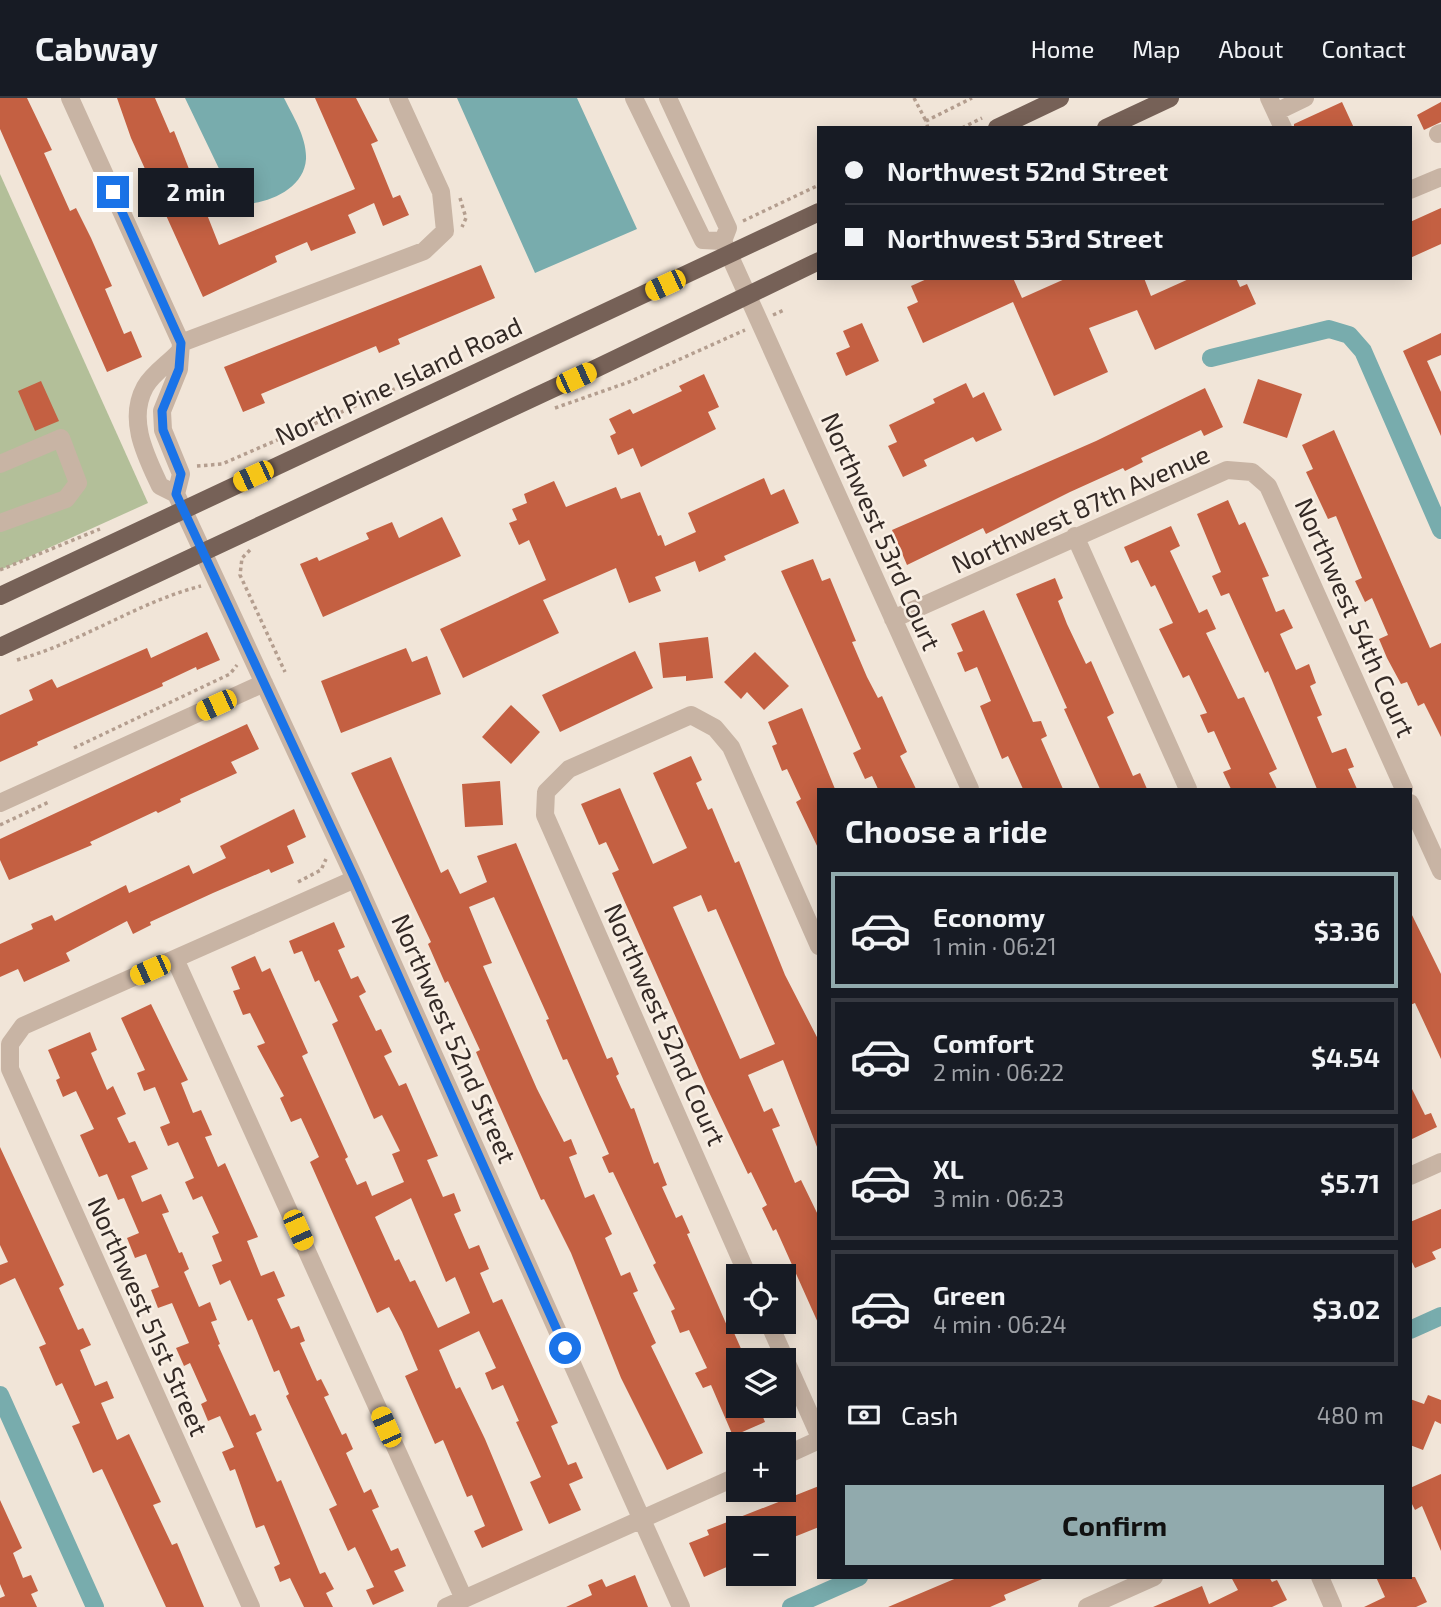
<!DOCTYPE html>
<html lang="en">
<head>
<meta charset="utf-8">
<style>
	body { margin:0; font-family:"Exo 2",sans-serif; background:#20242c; color:#f1f3f6; height:100vh; display:flex; flex-direction:column; font-size:26px; white-space:nowrap }
	* { box-sizing:border-box; margin:0 }
	p { font-size:23px; color:#9ea1a6 }
	.icon { flex:none; width:38px; height:38px; fill:none; stroke:currentColor; stroke-width:2; stroke-linecap:round; stroke-linejoin:round }
	.map { position:relative; flex:1; overflow:hidden }
	.panel { position:absolute; left:817px; top:690px; width:595px; height:791px; display:flex; flex-direction:column; background:#171b24; border-radius:0px; box-shadow:0 4px 18px #0003 }
	.panel>* { flex:none }
	.hud { position:absolute; left:817px; top:28px; width:595px; height:154px; border-radius:0px; box-shadow:0 4px 18px #0003; display:grid; align-content:center; height:154px; padding:0 28px; background:#171b24 }
	.tools { position:absolute; left:726px; top:1166px; display:grid; gap:14px }
	.tools a { display:grid; place-items:center; width:70px; height:70px; border-radius:0px; background:#171b24; box-shadow:0 4px 18px #0003; font-size:35px }
	.end { position:absolute; width:32px; height:32px; margin:-16px; border:9px solid #1a73e8; background:#fff; box-shadow:0 0 0 4px #fff }
	.from { border-radius:50% }
	.bubble { position:absolute; height:49px; border-radius:0px; background:#171b24; box-shadow:0 4px 18px #0003; font-size:23px; font-weight:700; line-height:49px; text-align:center }
	.car { position:absolute; width:21px; height:42px; margin:-21px -10px; border-radius:9px; box-shadow:0 0 5px 2px #0007; background:linear-gradient(#f5c518 24%,#345 0 40%,#f5c518 0 76%,#345 0 86%,#f5c518 0) }
	.hud b { display:flex; align-items:center; gap:24px; height:66px; font-size:26px }
	.hud b+b { border-top:2px solid #363941 }
	.hud i { width:18px; height:18px; background:#f1f3f6 }
	ul { padding:0; list-style:none }
	li { display:flex; align-items:center; gap:21px; height:116px; margin:0 14px 10px; padding:0 14px; border:4px solid #363941; border-radius:0px }
	li div { flex:1 }
	li b { display:block; font-size:26px }
	li em { font-style:normal; font-weight:700 }
	li.current { border-color:#91aaad }
	li>.icon { width:63px; height:63px; stroke-width:1.5 }
	h2 { padding:0 28px; font-size:32px; line-height:84px }
	.pay { display:flex; align-items:center; gap:18px; height:77px; padding:0 28px; font-size:26px }
	.pay p { margin-inline-start:auto }
	.button { display:flex; gap:14px; margin-top:auto; padding:14px 28px }
	.button a { flex:1; height:80px; border-radius:0px; background:#91aaad; color:#111; font-size:28px; font-weight:700; line-height:80px; text-align:center }
	header { display:flex; align-items:center; gap:42px; box-sizing:border-box; height:98px; padding:0 35px; background:#171b24; border-bottom:2px solid #363941 }
	header strong { font-size:33px }
	nav { display:flex; gap:38px; margin-inline-start:auto; font-size:24px }
	.map>svg:first-child { display:block }
	.green { fill:#b3bf99 }
	.water { fill:#78acad }
	.lines { fill:none; stroke-linecap:round; stroke-linejoin:round }
	.canal { stroke:#78acad; stroke-width:18 }
	.building { fill:#c46042; fill-rule:evenodd }
	.path { stroke:#b49e8f; stroke-width:3.5; stroke-dasharray:3.5 3.5; stroke-linecap:butt }
	.minor { stroke:#c8b4a4; stroke-width:18 }
	.major { stroke:#766157; stroke-width:18 }
	.route { stroke:#1a73e8; stroke-width:9 }
	.labels { text-anchor:middle; dominant-baseline:central; stroke-width:5; stroke-linejoin:round; paint-order:stroke }
	.street-label { font-size:26px; fill:#342a26; stroke:#f9efe4 }
</style>
</head>
<body>
<header>
<strong>Cabway</strong>
<nav><a>Home</a><a>Map</a><a>About</a><a>Contact</a></nav>
</header>
<div class="map">
<svg width="1441" height="1509" viewBox="0 0 1441 1509">
	<rect width="100%" height="100%" fill="#f1e5d8"/>
	<!-- green -->
	<path class="green" d="M 0,76 L 148,405 L 0,472 Z"/>
	<!-- water -->
	<path class="water" d="M 185,0 L 284,0 C 293,18 307,40 306,61 C 304,93 263,108 236,106 Z
		M 457,0 L 577,0 L 637,131 L 535,175 Z"/>
	<g class="lines">
		<!-- canal -->
		<path class="canal" d="M 1211,260 L 1329,231 L 1349,237 L 1363,253 L 1441,432
			M 1410,1232 L 1441,1218
			M 0,1297 L 95,1509
			M 791,1509 L 859,1479"/>
	</g>
	<!-- building -->
	<path class="building" d="M 0,0 L 27,0 L 52,52 L 44,55 L 70,113 L 76,110 L 91,140 L 112,188 L 105,191 L 124,236 L 131,233 L 142,259 L 107,274 L 0,31 Z
		M 117,0 L 155,0 L 170,35 L 174,33 L 219,147 L 355,91 L 315,0 L 356,0 L 378,43 L 371,46 L 393,100 L 400,97 L 409,117 L 383,128 L 374,105 L 348,117 L 356,135 L 311,153 L 307,144 L 275,158 L 277,164 L 203,199 L 131,40 Z
		M 1342,4 L 1354,30 L 1294,30 L 1294,26 Z
		M 1441,4 L 1441,24 L 1424,32 L 1417,17 Z
		M 1441,110 L 1441,146 L 1410,160 L 1410,124 Z
		M 481,167 L 495,200 L 398,241 L 400,246 L 379,255 L 376,248 L 261,296 L 265,305 L 243,314 L 224,269 Z
		M 929,180 L 1013,180 L 1022,200 L 1067,180 L 1144,180 L 1151,198 L 1191,180 L 1236,180 L 1240,189 L 1247,186 L 1256,206 L 1155,252 L 1137,212 L 1089,230 L 1108,274 L 1054,298 L 1013,204 L 923,245 L 907,209 L 918,204 L 911,188 Z
		M 862,225 L 879,263 L 846,278 L 836,255 L 850,249 L 843,233 Z
		M 1441,235 L 1441,257 L 1427,263 L 1441,294 L 1441,338 L 1403,253 Z
		M 704,276 L 719,309 L 708,314 L 716,331 L 641,369 L 633,350 L 618,357 L 610,338 L 616,335 L 609,321 L 630,311 L 633,316 L 682,293 L 679,288 Z
		M 1258,281 L 1302,296 L 1287,340 L 1243,325 Z
		M 41,283 L 59,323 L 35,333 L 18,293 Z
		M 966,285 L 973,300 L 984,294 L 1002,332 L 976,344 L 973,339 L 924,362 L 927,368 L 903,379 L 888,348 L 897,344 L 889,327 L 935,305 L 933,301 Z
		M 1205,290 L 1223,329 L 1204,338 L 1201,332 L 1141,360 L 1143,364 L 1125,373 L 1123,370 L 1070,394 L 986,436 L 983,430 L 907,467 L 892,432 L 1096,343 Z
		M 1334,332 L 1430,550 L 1441,545 L 1441,639 L 1424,605 L 1418,608 L 1407,584 L 1401,586 L 1387,560 L 1379,541 L 1388,537 L 1372,500 L 1365,504 L 1355,483 L 1362,480 L 1336,418 L 1328,421 L 1306,374 L 1313,371 L 1302,347 Z
		M 764,380 L 771,397 L 784,391 L 799,425 L 724,458 L 726,462 L 699,474 L 695,463 L 655,479 L 661,493 L 629,505 L 616,470 L 543,502 L 559,535 L 463,580 L 440,531 L 546,482 L 529,442 L 519,447 L 509,425 L 517,422 L 512,411 L 527,405 L 524,396 L 554,383 L 566,409 L 616,389 L 621,401 L 640,394 L 658,438 L 661,437 L 665,448 L 696,434 L 688,415 Z
		M 1228,402 L 1239,427 L 1245,424 L 1269,478 L 1262,480 L 1276,514 L 1284,511 L 1293,530 L 1280,536 L 1296,572 L 1309,566 L 1316,585 L 1310,588 L 1322,617 L 1317,619 L 1332,655 L 1346,650 L 1354,669 L 1348,671 L 1357,691 L 1317,691 L 1268,573 L 1265,575 L 1229,495 L 1221,498 L 1212,478 L 1221,474 L 1197,416 Z
		M 442,419 L 461,458 L 323,519 L 300,466 L 317,459 L 319,463 L 369,441 L 366,435 L 392,424 L 399,440 Z
		M 1171,428 L 1180,448 L 1170,453 L 1199,515 L 1207,511 L 1216,531 L 1206,535 L 1238,601 L 1244,599 L 1277,671 L 1269,675 L 1277,691 L 1231,691 L 1223,674 L 1231,671 L 1214,633 L 1208,635 L 1200,617 L 1207,615 L 1189,577 L 1183,580 L 1159,531 L 1173,525 L 1155,487 L 1151,489 L 1138,462 L 1131,465 L 1124,449 Z
		M 813,461 L 822,483 L 830,480 L 856,543 L 852,544 L 867,579 L 878,600 L 882,598 L 907,654 L 900,658 L 916,691 L 878,691 L 872,678 L 865,681 L 853,655 L 861,651 L 781,473 Z
		M 1055,480 L 1063,500 L 1058,503 L 1067,526 L 1086,566 L 1091,563 L 1114,615 L 1107,619 L 1133,678 L 1140,675 L 1147,691 L 1100,691 L 1064,611 L 1067,610 L 1016,496 Z
		M 984,512 L 1033,624 L 1041,623 L 1047,638 L 1041,641 L 1063,691 L 1023,691 L 1008,658 L 1002,661 L 980,608 L 991,603 L 977,569 L 965,574 L 957,555 L 963,553 L 951,526 Z
		M 207,534 L 220,562 L 197,572 L 196,569 L 162,585 L 163,588 L 37,644 L 38,647 L 0,664 L 0,617 L 33,602 L 29,592 L 52,581 L 57,590 L 147,550 L 151,560 Z
		M 708,539 L 713,580 L 686,583 L 686,578 L 663,580 L 659,545 Z
		M 406,550 L 412,564 L 427,558 L 441,596 L 341,635 L 321,583 Z
		M 635,553 L 653,590 L 560,634 L 542,597 Z
		M 755,554 L 789,588 L 764,612 L 747,594 L 741,601 L 724,584 Z
		M 511,607 L 540,634 L 511,666 L 482,639 Z
		M 802,610 L 835,691 L 819,691 L 819,752 L 796,704 L 801,701 L 787,671 L 782,673 L 772,648 L 777,646 L 768,624 Z
		M 247,626 L 259,651 L 231,664 L 237,675 L 180,701 L 181,704 L 158,715 L 156,713 L 90,744 L 92,747 L 9,782 L 0,762 L 0,741 Z
		M 691,658 L 702,682 L 696,685 L 708,712 L 712,710 L 735,765 L 739,763 L 785,877 L 819,943 L 819,1054 L 783,962 L 748,977 L 764,1014 L 772,1010 L 780,1028 L 772,1031 L 795,1085 L 801,1082 L 819,1119 L 819,1227 L 776,1131 L 773,1133 L 762,1110 L 767,1107 L 751,1074 L 748,1076 L 707,990 L 612,775 L 619,772 L 606,744 L 599,747 L 581,706 L 620,690 L 653,766 L 687,750 L 653,675 ZM 701,797 L 708,814 L 716,811 L 775,946 L 740,961 L 673,809 Z
		M 391,659 L 441,775 L 448,771 L 460,796 L 487,784 L 477,758 L 516,745 L 607,961 L 612,959 L 619,976 L 616,978 L 631,1011 L 634,1010 L 654,1066 L 658,1064 L 667,1087 L 662,1089 L 676,1120 L 682,1117 L 690,1135 L 687,1136 L 728,1230 L 731,1228 L 746,1262 L 738,1262 L 738,1307 L 758,1307 L 765,1324 L 733,1338 L 711,1287 L 703,1290 L 695,1275 L 707,1270 L 689,1232 L 680,1235 L 671,1213 L 675,1211 L 653,1167 L 656,1165 L 613,1074 L 609,1075 L 602,1059 L 609,1056 L 567,961 L 563,962 L 546,922 L 549,921 L 494,799 L 469,809 L 492,865 L 483,868 L 537,991 L 564,1044 L 571,1041 L 577,1056 L 569,1059 L 585,1100 L 594,1096 L 612,1136 L 605,1140 L 621,1178 L 630,1174 L 638,1193 L 633,1195 L 656,1245 L 651,1248 L 703,1355 L 667,1372 L 621,1280 L 571,1155 L 544,1101 L 541,1102 L 481,966 L 476,954 L 480,952 L 448,883 L 445,885 L 428,846 L 431,844 L 351,675 Z
		M 500,683 L 503,727 L 465,729 L 462,686 Z
		M 294,711 L 306,739 L 287,748 L 294,765 L 271,775 L 269,771 L 213,795 L 150,824 L 151,827 L 133,836 L 127,823 L 66,855 L 70,863 L 24,884 L 18,871 L 0,879 L 0,846 L 33,831 L 31,826 L 52,817 L 55,823 L 126,787 L 129,795 L 189,767 L 193,776 L 226,760 L 220,748 Z
		M 1410,813 L 1441,876 L 1441,961 L 1415,905 L 1410,907 Z
		M 334,824 L 345,849 L 338,852 L 351,881 L 358,878 L 366,894 L 359,898 L 376,933 L 381,931 L 392,954 L 384,958 L 399,988 L 406,985 L 438,1058 L 427,1062 L 443,1099 L 454,1095 L 461,1113 L 454,1116 L 469,1151 L 479,1147 L 489,1171 L 480,1175 L 493,1205 L 502,1201 L 558,1325 L 551,1328 L 568,1367 L 576,1364 L 583,1380 L 569,1386 L 581,1412 L 549,1426 L 530,1384 L 541,1379 L 516,1324 L 519,1323 L 503,1287 L 492,1292 L 485,1275 L 496,1270 L 479,1233 L 439,1252 L 456,1291 L 460,1289 L 485,1341 L 523,1432 L 482,1450 L 474,1433 L 485,1428 L 472,1397 L 467,1399 L 443,1342 L 435,1346 L 405,1278 L 418,1272 L 402,1234 L 389,1209 L 377,1215 L 310,1064 L 319,1059 L 301,1020 L 291,1024 L 280,1000 L 284,998 L 257,948 L 265,945 L 250,915 L 243,917 L 233,893 L 240,891 L 231,869 L 255,858 L 262,874 L 270,870 L 308,955 L 302,958 L 348,1059 L 345,1061 L 357,1087 L 366,1083 L 372,1098 L 404,1084 L 392,1056 L 400,1053 L 382,1017 L 374,1021 L 332,926 L 338,923 L 319,882 L 315,884 L 302,853 L 294,856 L 289,843 ZM 411,1100 L 446,1184 L 455,1179 L 470,1215 L 438,1230 L 415,1182 L 410,1184 L 399,1161 L 395,1163 L 375,1119 Z
		M 151,906 L 188,982 L 181,985 L 193,1015 L 201,1012 L 212,1037 L 205,1039 L 218,1069 L 225,1065 L 258,1139 L 247,1143 L 261,1178 L 274,1173 L 285,1198 L 277,1201 L 291,1231 L 299,1228 L 305,1243 L 300,1245 L 317,1283 L 321,1281 L 329,1297 L 324,1299 L 342,1337 L 346,1335 L 353,1351 L 346,1355 L 364,1395 L 371,1391 L 379,1409 L 372,1412 L 391,1453 L 398,1450 L 406,1468 L 394,1473 L 404,1493 L 373,1507 L 366,1492 L 374,1489 L 355,1449 L 348,1453 L 329,1411 L 337,1407 L 286,1298 L 289,1296 L 279,1272 L 274,1274 L 252,1221 L 248,1223 L 230,1182 L 220,1187 L 212,1167 L 222,1163 L 212,1138 L 219,1135 L 202,1098 L 193,1102 L 185,1084 L 194,1080 L 178,1044 L 168,1048 L 160,1029 L 170,1025 L 155,989 L 144,993 L 137,975 L 145,972 L 121,920 Z
		M 90,934 L 97,952 L 91,955 L 107,992 L 113,988 L 126,1016 L 117,1020 L 129,1045 L 135,1043 L 148,1071 L 131,1078 L 142,1104 L 161,1096 L 169,1114 L 162,1116 L 179,1155 L 182,1154 L 189,1171 L 184,1174 L 199,1209 L 210,1204 L 217,1222 L 211,1224 L 220,1246 L 218,1247 L 250,1318 L 255,1316 L 262,1332 L 256,1335 L 277,1384 L 281,1382 L 320,1476 L 325,1474 L 334,1491 L 326,1495 L 333,1509 L 304,1509 L 290,1480 L 280,1484 L 274,1469 L 280,1466 L 264,1427 L 256,1430 L 235,1371 L 230,1373 L 222,1354 L 234,1349 L 220,1318 L 208,1323 L 201,1306 L 207,1303 L 190,1265 L 184,1268 L 176,1250 L 189,1245 L 172,1205 L 158,1210 L 151,1192 L 159,1189 L 146,1156 L 135,1160 L 127,1140 L 139,1135 L 124,1100 L 118,1102 L 107,1076 L 99,1079 L 80,1037 L 94,1031 L 76,993 L 63,999 L 56,982 L 60,980 L 48,952 Z
		M 1410,987 L 1425,1017 L 1431,1015 L 1437,1029 L 1410,1042 Z
		M 0,1049 L 64,1187 L 59,1190 L 78,1232 L 83,1230 L 91,1247 L 80,1252 L 95,1288 L 107,1283 L 114,1300 L 101,1305 L 117,1342 L 129,1336 L 161,1404 L 153,1407 L 172,1447 L 177,1445 L 204,1509 L 166,1509 L 102,1371 L 93,1375 L 78,1341 L 72,1328 L 80,1325 L 62,1285 L 56,1288 L 39,1249 L 46,1246 L 15,1180 L 0,1187 L 0,1167 L 8,1164 L 0,1147 Z
		M 1441,1111 L 1441,1150 L 1432,1154 L 1436,1161 L 1415,1170 L 1410,1160 L 1410,1124 Z
		M 1428,1297 L 1441,1302 L 1441,1326 L 1435,1323 L 1423,1352 L 1410,1347 L 1410,1301 L 1424,1306 Z
		M 1441,1376 L 1441,1453 L 1422,1408 L 1415,1412 L 1410,1402 L 1410,1390 Z
		M 819,1388 L 819,1429 L 784,1443 L 784,1430 L 738,1430 L 738,1464 L 704,1479 L 689,1445 L 709,1437 L 707,1432 Z
		M 0,1402 L 22,1450 L 13,1455 L 23,1480 L 31,1477 L 38,1493 L 31,1496 L 37,1509 L 0,1509 L 0,1500 L 5,1498 L 0,1486 Z
		M 635,1477 L 648,1509 L 566,1509 L 592,1497 L 588,1487 L 602,1481 L 606,1489 Z
		M 959,1479 L 1047,1479 L 1004,1497 L 1006,1502 L 990,1509 L 888,1509 Z
		M 1231,1479 L 1269,1479 L 1272,1484 L 1277,1482 L 1287,1502 L 1272,1509 L 1153,1509 L 1202,1488 L 1209,1506 L 1238,1492 Z
		M 1376,1479 L 1415,1479 L 1427,1504 L 1416,1509 L 1364,1509 L 1385,1499 Z"/>
	<g class="lines">
		<!-- path -->
		<path class="path" d="M 914,0 L 926,23
			M 928,30 L 926,23 L 972,0
			M 962,30 L 982,20
			M 460,100 L 466,120 L 462,129
			M 743,123 L 819,87
			M 773,217 L 784,212
			M 555,310 L 629,284 L 745,232
			M 197,368 L 222,366 L 422,279
			M 250,452 L 242,460 L 240,477 L 285,574
			M 0,472 L 100,431
			M 17,562 C 82,544 138,504 201,488
			M 74,650 L 230,576 L 237,567
			M 0,727 L 49,704
			M 298,784 L 321,772 L 326,761"/>
		<!-- minor -->
		<path class="minor" d="M 70,0 L 181,245
			M 634,0 L 703,142 L 723,143 L 728,130 L 668,0
			M 1269,0 L 1283,30
			M 1276,14 L 1305,0
			M 1438,36 L 1441,35
			M 1410,92 L 1441,79
			M 723,143 L 970,691
			M 181,245 L 179,271 L 162,313 L 163,332 L 181,376 L 176,396 L 355,781 L 681,1509
			M 181,245 L 424,153 L 445,133 L 441,94 L 398,0
			M 0,366 L 61,340 L 78,385 L 66,401 L 0,425
			M 176,396 L 160,388 C 146,358 127,322 145,289 C 152,276 169,265 179,254
			M 1075,438 L 1188,691
			M 893,521 L 1227,372 L 1252,374 L 1268,388 L 1404,691
			M 0,705 L 264,585
			M 1410,705 L 1441,773
			M 175,861 L 464,1501
			M 1410,1078 L 1441,1064
			M 748,1178 L 545,717 L 546,694 L 569,671 L 691,617 L 715,630 L 731,649 L 819,848
			M 768,1223 L 819,1337
			M 784,1358 L 819,1342
			M 1320,1479 L 1333,1509
			M 251,1509 L 10,971 L 10,946 L 23,928 L 355,781
			M 446,1509 L 738,1378
			M 1087,1509 L 1154,1479"/>
		<!-- major -->
		<path class="major" d="M 997,30 L 1060,0
			M 1106,30 L 1170,0
			M 0,498 L 819,114
			M 0,549 L 599,269 L 819,163"/>
	</g>
	<g class="lines">
		<!-- route -->
		<path class="route" d="M 113,94 L 181,245 L 179,271 L 162,313 L 163,332 L 181,376 L 176,396 L 355,781 L 565,1250"/>
	</g>
	<g class="labels">
		<!-- street labels -->
		<g class="street-label">
			<text transform="translate(398 282) rotate(-25)">North Pine Island Road</text>
			<text transform="translate(1080 410) rotate(-24)">Northwest 87th Avenue</text>
			<text transform="translate(882 433) rotate(66)">Northwest 53rd Court</text>
			<text transform="translate(1356 519) rotate(66)">Northwest 54th Court</text>
			<text transform="translate(666 926) rotate(66)">Northwest 52nd Court</text>
			<text transform="translate(455 940) rotate(66)">Northwest 52nd Street</text>
			<text transform="translate(149 1218) rotate(66)">Northwest 51st Street</text>
		</g>
	</g>
</svg>
<div class="tools">
<a><svg class="icon" aria-label="locate" viewBox="0 0 24 24"><circle cx="12" cy="12" r="6"/><path d="M12 2v4M12 18v4M2 12h4M18 12h4"/></svg></a>
<a><svg class="icon" aria-label="layers" viewBox="0 0 24 24"><path d="M12 4l9 5-9 5-9-5zM3 14l9 5 9-5"/></svg></a>
<a>+</a>
<a>−</a>
</div>
<i class="end from" style="left:565px;top:1250px"></i>
<i class="end" style="left:113px;top:94px"></i>
<div class="bubble" style="left:138px;top:70px;width:116px">2 min</div>
<i class="car" style="left:665px;top:187px;rotate:245deg"></i>
<i class="car" style="left:576px;top:280px;rotate:65deg"></i>
<i class="car" style="left:253px;top:378px;rotate:245deg"></i>
<i class="car" style="left:216px;top:607px;rotate:245deg"></i>
<i class="car" style="left:150px;top:872px;rotate:246deg"></i>
<i class="car" style="left:298px;top:1132px;rotate:156deg"></i>
<i class="car" style="left:386px;top:1329px;rotate:336deg"></i>
<div class="hud">
<b><i class="from"></i>Northwest 52nd Street</b>
<b><i></i>Northwest 53rd Street</b>
</div>
<section class="panel">
<h2>Choose a ride</h2>
<ul>
<li class="current"><svg class="icon" aria-label="car" viewBox="0 0 24 24"><path d="M5 17H2v-5l4-1 3-4h7l3 4 3 1v5h-3M9 17h6M6 11h13"/><circle cx="7" cy="17" r="2"/><circle cx="17" cy="17" r="2"/></svg><div><b>Economy</b><p>1 min · 06:21</p></div><em>$3.36</em></li>
<li><svg class="icon" aria-label="car" viewBox="0 0 24 24"><path d="M5 17H2v-5l4-1 3-4h7l3 4 3 1v5h-3M9 17h6M6 11h13"/><circle cx="7" cy="17" r="2"/><circle cx="17" cy="17" r="2"/></svg><div><b>Comfort</b><p>2 min · 06:22</p></div><em>$4.54</em></li>
<li><svg class="icon" aria-label="car" viewBox="0 0 24 24"><path d="M5 17H2v-5l4-1 3-4h7l3 4 3 1v5h-3M9 17h6M6 11h13"/><circle cx="7" cy="17" r="2"/><circle cx="17" cy="17" r="2"/></svg><div><b>XL</b><p>3 min · 06:23</p></div><em>$5.71</em></li>
<li><svg class="icon" aria-label="car" viewBox="0 0 24 24"><path d="M5 17H2v-5l4-1 3-4h7l3 4 3 1v5h-3M9 17h6M6 11h13"/><circle cx="7" cy="17" r="2"/><circle cx="17" cy="17" r="2"/></svg><div><b>Green</b><p>4 min · 06:24</p></div><em>$3.02</em></li>
</ul>
<div class="pay"><svg class="icon" aria-label="cash" viewBox="0 0 24 24"><path d="M3 7h18v10H3z"/><circle cx="12" cy="12" r="2"/></svg>Cash<p>480 m</p></div>
<div class="button"><a>Confirm</a></div>
</section>
</div>
</body>
</html>
